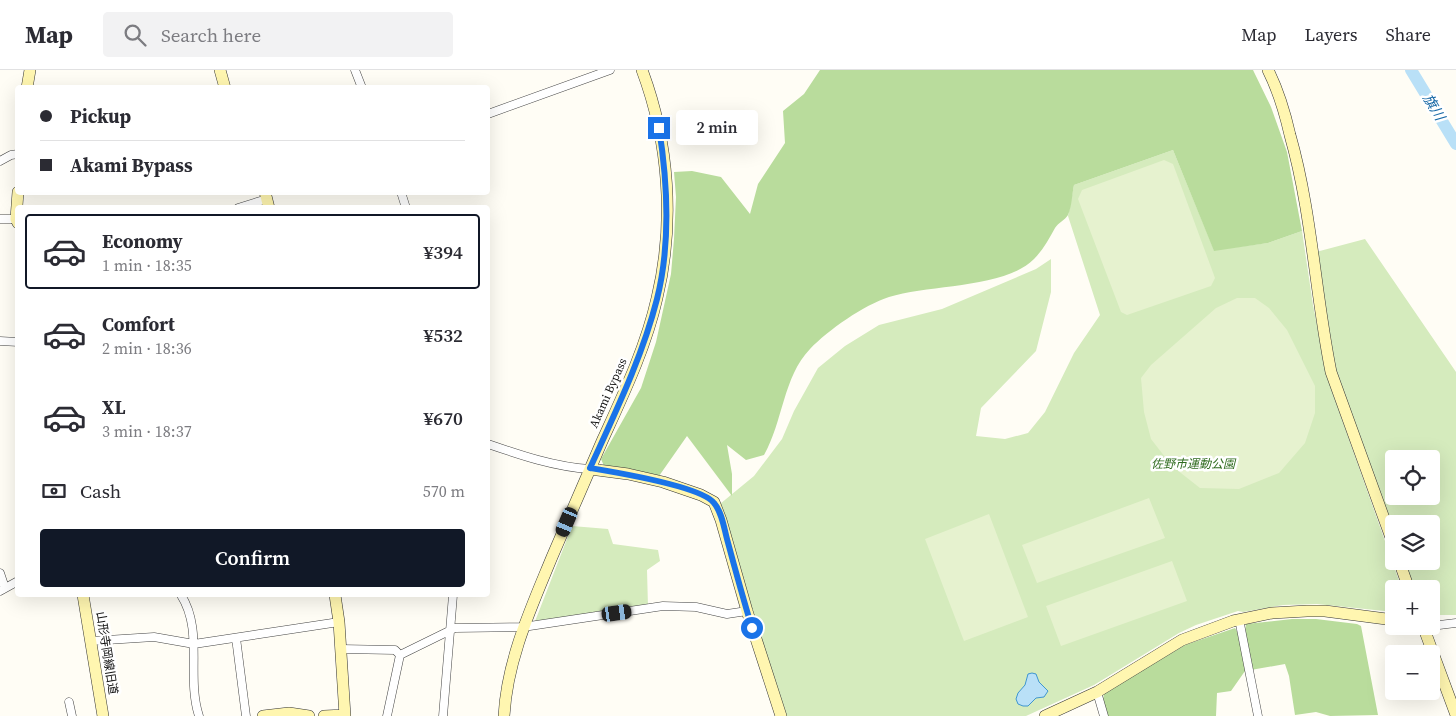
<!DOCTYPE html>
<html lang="en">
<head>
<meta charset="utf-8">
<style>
	body { margin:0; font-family:"Source Serif 4","Noto Sans JP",serif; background:#f2f2f3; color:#2b2b33; height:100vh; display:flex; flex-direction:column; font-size:19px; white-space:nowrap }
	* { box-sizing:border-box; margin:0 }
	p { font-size:16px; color:#7c7c81 }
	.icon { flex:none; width:28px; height:28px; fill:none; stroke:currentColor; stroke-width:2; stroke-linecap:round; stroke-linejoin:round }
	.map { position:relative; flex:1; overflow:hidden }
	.side { position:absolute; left:15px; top:135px; width:475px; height:392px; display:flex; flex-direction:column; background:#fff; border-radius:5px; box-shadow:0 5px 20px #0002 }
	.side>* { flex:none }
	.guide { position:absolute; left:15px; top:15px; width:475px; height:110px; border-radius:5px; box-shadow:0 5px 20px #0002; display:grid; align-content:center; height:110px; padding:0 25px; background:#fff }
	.fabs { position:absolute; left:1385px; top:380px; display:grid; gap:10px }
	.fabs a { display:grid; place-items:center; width:55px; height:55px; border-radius:5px; background:#fff; box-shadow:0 5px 20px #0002; font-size:25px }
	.end { position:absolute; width:22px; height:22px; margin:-11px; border:6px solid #1a73e8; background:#fff; box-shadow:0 0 0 2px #fff }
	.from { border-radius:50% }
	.bubble { position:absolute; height:35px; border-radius:5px; background:#fff; box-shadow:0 5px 20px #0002; font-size:16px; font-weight:600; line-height:35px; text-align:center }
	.car { position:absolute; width:15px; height:30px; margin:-15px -8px; border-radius:6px; box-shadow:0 0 4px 1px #0007; background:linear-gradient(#222 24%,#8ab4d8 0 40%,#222 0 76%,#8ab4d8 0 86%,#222 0) }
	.guide b { display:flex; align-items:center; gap:18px; height:48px; font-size:19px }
	.guide b+b { border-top:1px solid #e1e1e2 }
	.guide i { width:12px; height:12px; background:#2b2b33 }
	ul { padding:9px 0 0; list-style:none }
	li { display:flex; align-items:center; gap:15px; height:75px; margin:0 10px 8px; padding:0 15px; border:2px solid transparent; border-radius:5px }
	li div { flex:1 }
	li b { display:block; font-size:19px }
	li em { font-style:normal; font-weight:600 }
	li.on { border-color:#111827 }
	li>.icon { width:45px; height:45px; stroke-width:1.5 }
	.pay { display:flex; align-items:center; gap:12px; height:55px; padding:0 25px; font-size:19px }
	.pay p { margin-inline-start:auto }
	.cta { display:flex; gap:10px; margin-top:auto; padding:10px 25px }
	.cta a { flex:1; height:58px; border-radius:5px; background:#111827; color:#fff; font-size:20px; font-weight:600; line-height:58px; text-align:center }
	header { display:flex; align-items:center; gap:30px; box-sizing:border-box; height:70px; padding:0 25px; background:#fff; border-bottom:1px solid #e1e1e2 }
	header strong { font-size:24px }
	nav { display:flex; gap:28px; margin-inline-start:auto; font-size:18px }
	.search { width:350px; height:45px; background:#f2f2f3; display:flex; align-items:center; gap:12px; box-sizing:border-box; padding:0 18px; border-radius:5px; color:#7c7c81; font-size:19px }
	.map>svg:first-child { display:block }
	.green { fill:#d5ebbd; fill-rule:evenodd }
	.forest { fill:#b9dc9c }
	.pitch { fill:#e6f2cf }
	.water { fill:#b9e0f7; stroke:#3f96cf }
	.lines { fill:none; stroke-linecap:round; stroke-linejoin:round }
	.river { stroke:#b9e0f7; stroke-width:12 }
	.street-casing { stroke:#444; stroke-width:9 }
	.secondary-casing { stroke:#333; stroke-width:12 }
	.street { stroke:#fff; stroke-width:8 }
	.secondary { stroke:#fff6b0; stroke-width:11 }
	.route { stroke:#1a73e8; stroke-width:6 }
	.labels { text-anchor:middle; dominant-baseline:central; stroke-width:5; stroke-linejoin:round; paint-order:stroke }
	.street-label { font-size:12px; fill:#111; stroke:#fff }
	.park-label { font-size:12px; font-style:italic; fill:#2f6b1f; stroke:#fff }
	.water-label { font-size:14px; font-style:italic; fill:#1768a6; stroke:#fff }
</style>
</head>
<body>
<header>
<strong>Map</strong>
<div class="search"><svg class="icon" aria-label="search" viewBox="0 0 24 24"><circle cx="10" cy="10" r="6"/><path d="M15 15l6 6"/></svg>Search here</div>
<nav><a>Map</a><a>Layers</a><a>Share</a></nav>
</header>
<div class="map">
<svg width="1456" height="646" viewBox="0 0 1456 646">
	<rect width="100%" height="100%" fill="#fffdf5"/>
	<!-- green -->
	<path class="green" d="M 1173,80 L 1214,180 L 1268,173 L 1302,161 L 1313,235 L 1328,310 L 1402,519 L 1394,519 L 1394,542 L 1317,534 L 1283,535 L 1243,542 L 1238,541 L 1196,555 L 1179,563 L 1094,615 L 1026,646 L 786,646 L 762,576 L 720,434 L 754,406 L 782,369 L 794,341 L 818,298 L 845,276 L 879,255 L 942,239 L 1036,199 L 1051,189 L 1051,222 L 1036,281 L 981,338 L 976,366 L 1005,369 L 1028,363 L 1045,342 L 1074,283 L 1100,245 L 1068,146 L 1074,115 Z
		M 1365,169 L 1456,302 L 1456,545 L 1431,545 L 1431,519 L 1414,519 L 1404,491 L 1431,491 L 1431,454 L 1394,454 L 1394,463 L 1333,292 L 1316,182 ZM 1394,389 L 1431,389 L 1431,426 L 1394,426 Z
		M 572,456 L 608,459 L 613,474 L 658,480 L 660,491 L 647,500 L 648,537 L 534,554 Z"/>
	<!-- forest -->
	<path class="forest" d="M 820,0 L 1253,0 L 1271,37 L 1287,82 L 1302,161 L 1268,173 L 1214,181 L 1173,80 L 1074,115 C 1072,124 1072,136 1068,145 C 1065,150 1058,153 1055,158 C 1049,169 1043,180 1034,189 C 1004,219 929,214 889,227 C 864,235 828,260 810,279 C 783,307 783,352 764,385 L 746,390 L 727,375 L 732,404 L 732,426 L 687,366 L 659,406 L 604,396 L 601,389 L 641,318 L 656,272 L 671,204 L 674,169 L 676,127 L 674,102 L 692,101 L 721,107 L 750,144 L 758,114 L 785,73 L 783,41 L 804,24 Z
		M 1292,549 L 1316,549 L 1357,554 L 1361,556 L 1378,645 L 1330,646 L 1316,642 L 1295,645 L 1289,606 L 1285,594 L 1245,601 L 1231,621 L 1217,623 L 1216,646 L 1107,646 L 1103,630 L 1104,623 L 1185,575 L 1235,558 L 1238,563 L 1245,561 L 1246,554 Z"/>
	<!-- pitch -->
	<path class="pitch" d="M 1164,90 L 1173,94 L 1215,208 L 1211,216 L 1127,245 L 1121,242 L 1078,129 L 1082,120 Z
		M 1237,228 L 1255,228 L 1269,238 L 1287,260 L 1315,316 L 1315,343 L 1305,373 L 1279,403 L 1239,419 L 1200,418 L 1172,396 L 1151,369 L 1144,342 L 1141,308 L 1151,295 L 1216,238 Z
		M 1149,428 L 1165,468 L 1037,513 L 1022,475 Z
		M 989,444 L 1028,547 L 964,571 L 925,469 Z
		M 1172,491 L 1187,531 L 1061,576 L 1046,536 Z"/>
	<!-- water -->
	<path class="water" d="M 1032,603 L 1036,604 L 1039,612 L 1048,621 L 1044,627 L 1036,628 L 1028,636 L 1023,636 L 1018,634 L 1016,629 L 1018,623 L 1025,615 L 1028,604 Z"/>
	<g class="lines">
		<!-- river -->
		<path class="river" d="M 1411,0 L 1456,74"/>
		<defs>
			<path id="street" d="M 355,0 L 362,18
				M 488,44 L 610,0
				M 0,91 L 11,85 L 18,84
				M 401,122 L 406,138
				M 238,138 L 267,129
				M 0,149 L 18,149
				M 0,271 L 18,272
				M 488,374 C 520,385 555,397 590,399
				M 0,503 L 5,518
				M 0,521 L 18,511
				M 181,525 C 204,561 186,606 199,646
				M 1239,549 L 1258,646
				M 1431,556 L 1456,553
				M 236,568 L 246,646
				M 91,571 L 154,567 L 194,574 L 339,552
				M 341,579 L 395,580 L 400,585
				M 1097,622 L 1104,646
				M 69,632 L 72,646
				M 387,646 L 400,585 L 455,558 L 523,557 L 663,536 L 696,537 L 727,544 L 747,541
				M 443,646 L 453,525"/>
			<path id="secondary" d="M 220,0 L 225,18
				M 1268,0 C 1278,20 1285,43 1290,65 C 1312,142 1315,223 1331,302 L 1394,476
				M 27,18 L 30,0
				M 18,122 L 16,149 L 18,153
				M 265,122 L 269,138
				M 590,399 L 628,404 L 663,412 L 701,425 L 714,432 L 721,450 L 747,541 L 781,646
				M 1399,491 L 1409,519
				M 83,525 L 103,646
				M 335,525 L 339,552 L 345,646
				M 1423,556 L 1456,645
				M 263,646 L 289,643 L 309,646
				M 324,646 L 345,645
				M 504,646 C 507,590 531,538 552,487 C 569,448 586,408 603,369 C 624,323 646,277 657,228 C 675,153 669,72 642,0
				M 1045,646 L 1097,622 L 1182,570 L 1233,551 L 1272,543 L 1307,541 L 1325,541 L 1394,550"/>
		</defs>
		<!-- street casing -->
		<use href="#street" class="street-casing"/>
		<!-- secondary casing -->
		<use href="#secondary" class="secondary-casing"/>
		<!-- street -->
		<use href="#street" class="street"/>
		<!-- secondary -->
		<use href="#secondary" class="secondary"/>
	</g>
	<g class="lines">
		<!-- route -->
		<path class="route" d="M 659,58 C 668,115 671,173 657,229 C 642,288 615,343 590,398 C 614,402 701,416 714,433 C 722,442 724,458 727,469 C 735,499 743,528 752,558"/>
	</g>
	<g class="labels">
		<!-- street labels -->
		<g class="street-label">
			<text transform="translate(608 323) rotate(-66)">Akami Bypass</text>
			<text transform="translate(107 583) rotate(81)">山形寺岡線旧道</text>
		</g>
		<!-- park labels -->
		<g class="park-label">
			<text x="1193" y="394">佐野市運動公園</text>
		</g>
		<!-- water labels -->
		<g class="water-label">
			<text transform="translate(1434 37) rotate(59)">旗川</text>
		</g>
	</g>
</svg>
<div class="fabs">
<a><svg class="icon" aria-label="locate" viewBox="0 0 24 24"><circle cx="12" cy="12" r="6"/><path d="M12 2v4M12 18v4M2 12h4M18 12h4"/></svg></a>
<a><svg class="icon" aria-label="layers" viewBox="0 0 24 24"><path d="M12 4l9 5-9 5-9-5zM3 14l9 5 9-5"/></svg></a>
<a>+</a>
<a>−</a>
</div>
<i class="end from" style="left:752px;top:558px"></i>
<i class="end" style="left:659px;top:58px"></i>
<div class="bubble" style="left:676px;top:40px;width:82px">2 min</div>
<i class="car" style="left:567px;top:452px;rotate:203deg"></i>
<i class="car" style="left:617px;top:543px;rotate:82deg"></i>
<div class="guide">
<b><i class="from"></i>Pickup</b>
<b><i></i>Akami Bypass</b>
</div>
<section class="side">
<ul>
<li class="on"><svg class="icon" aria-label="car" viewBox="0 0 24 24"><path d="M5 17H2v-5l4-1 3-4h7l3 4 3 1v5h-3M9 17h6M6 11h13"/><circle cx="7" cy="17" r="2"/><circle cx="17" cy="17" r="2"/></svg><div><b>Economy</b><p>1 min · 18:35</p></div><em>¥394</em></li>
<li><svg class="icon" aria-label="car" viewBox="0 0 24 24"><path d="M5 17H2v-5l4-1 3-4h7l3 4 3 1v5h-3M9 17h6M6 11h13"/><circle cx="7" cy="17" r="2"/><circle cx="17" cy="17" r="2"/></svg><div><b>Comfort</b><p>2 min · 18:36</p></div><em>¥532</em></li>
<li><svg class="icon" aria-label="car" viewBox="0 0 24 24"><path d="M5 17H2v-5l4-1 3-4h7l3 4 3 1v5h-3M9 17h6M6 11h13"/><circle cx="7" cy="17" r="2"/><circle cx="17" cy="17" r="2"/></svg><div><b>XL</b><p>3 min · 18:37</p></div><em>¥670</em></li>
</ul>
<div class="pay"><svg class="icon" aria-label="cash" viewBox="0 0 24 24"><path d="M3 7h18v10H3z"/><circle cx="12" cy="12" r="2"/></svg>Cash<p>570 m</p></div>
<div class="cta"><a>Confirm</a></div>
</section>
</div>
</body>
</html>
